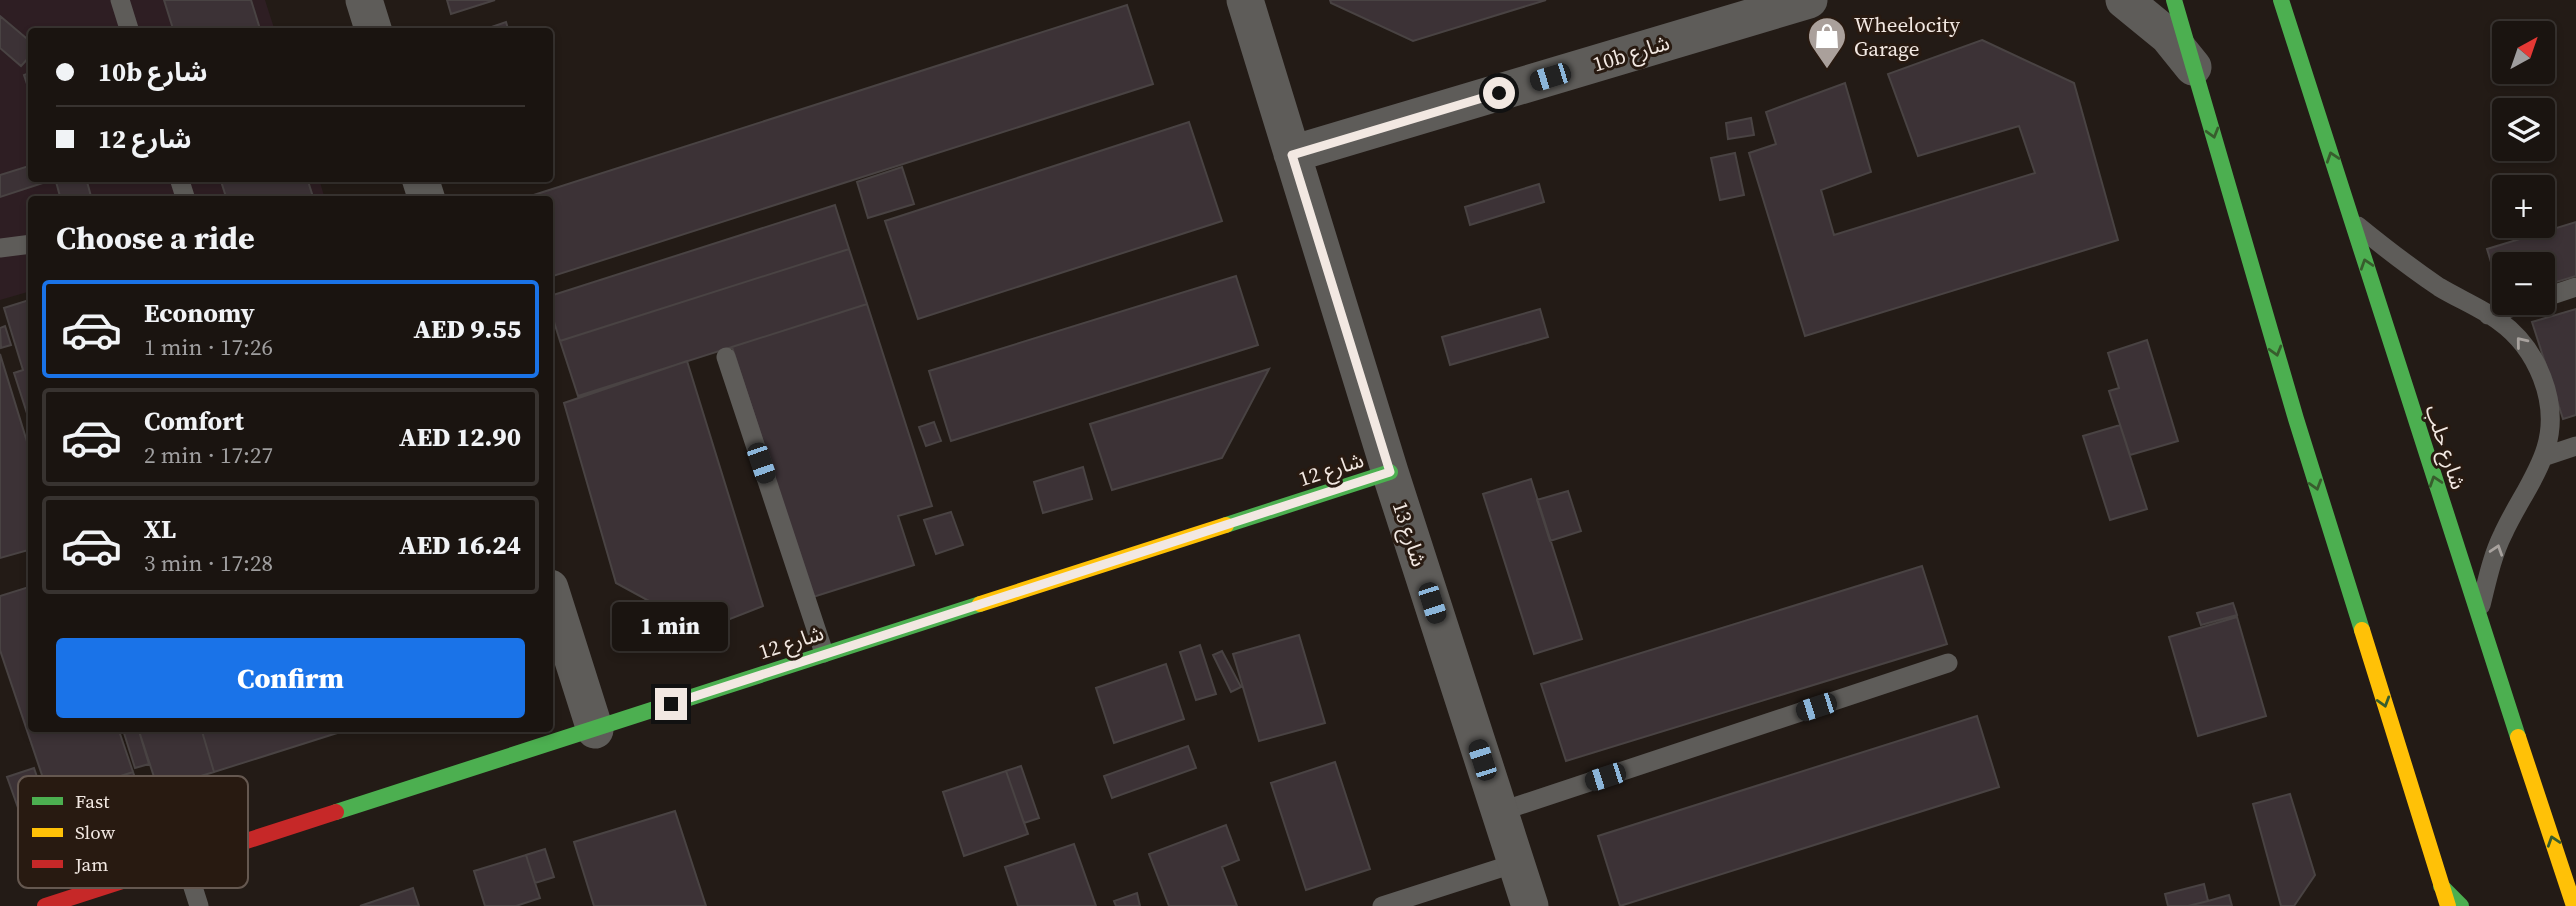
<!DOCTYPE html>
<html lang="en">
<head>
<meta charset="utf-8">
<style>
	body { margin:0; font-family:"Source Serif 4","Noto Sans Arabic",serif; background:#27211e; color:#f1f3f6; height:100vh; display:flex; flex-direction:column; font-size:26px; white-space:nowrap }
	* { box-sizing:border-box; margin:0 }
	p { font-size:23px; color:#9f9e9f }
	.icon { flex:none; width:38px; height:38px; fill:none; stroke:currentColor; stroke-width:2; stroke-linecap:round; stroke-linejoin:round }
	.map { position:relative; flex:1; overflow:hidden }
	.details { position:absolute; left:28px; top:196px; width:525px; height:536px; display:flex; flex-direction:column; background:#1a1410; border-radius:7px; box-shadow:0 4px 10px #0003,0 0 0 2px #383330 }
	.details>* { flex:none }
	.banner { position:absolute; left:28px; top:28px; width:525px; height:154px; border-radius:7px; box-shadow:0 4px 10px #0003,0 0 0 2px #383330; display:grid; align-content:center; height:154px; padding:0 28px; background:#1a1410 }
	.needle { width:46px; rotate:40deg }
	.buttons { position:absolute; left:2492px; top:21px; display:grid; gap:14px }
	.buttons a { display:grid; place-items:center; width:63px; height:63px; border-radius:7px; background:#1a1410; box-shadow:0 4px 10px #0003,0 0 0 2px #383330; font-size:35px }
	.end { position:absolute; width:32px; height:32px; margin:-16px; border:9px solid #f2e8e2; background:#111; box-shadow:0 0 0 4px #111 }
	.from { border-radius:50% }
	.bubble { position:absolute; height:49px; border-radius:7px; background:#1a1410; box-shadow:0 4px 10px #0003,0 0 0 2px #383330; font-size:23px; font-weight:800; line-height:49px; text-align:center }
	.car { position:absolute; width:21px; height:42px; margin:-21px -10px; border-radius:9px; box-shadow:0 0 5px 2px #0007; background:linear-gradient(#222 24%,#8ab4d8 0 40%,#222 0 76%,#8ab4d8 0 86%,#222 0) }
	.banner b { display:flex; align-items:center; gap:24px; height:66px; font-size:26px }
	.banner b+b { border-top:2px solid #383330 }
	.banner i { width:18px; height:18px; background:#f1f3f6 }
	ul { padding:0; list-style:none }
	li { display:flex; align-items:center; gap:21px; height:98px; margin:0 14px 10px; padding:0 14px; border:4px solid #383330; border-radius:7px }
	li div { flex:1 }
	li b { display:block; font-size:26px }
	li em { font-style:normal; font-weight:800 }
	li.on { border-color:#1a73e8 }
	li>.icon { width:63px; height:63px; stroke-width:1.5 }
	h2 { padding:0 28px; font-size:32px; line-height:84px }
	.button { display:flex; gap:14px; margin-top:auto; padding:14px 28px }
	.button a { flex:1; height:80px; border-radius:7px; background:#1a73e8; color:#fff; font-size:28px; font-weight:800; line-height:80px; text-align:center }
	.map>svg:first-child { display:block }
	.industrial { fill:#2e1e23 }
	.building { fill:#3c3236; stroke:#494343; stroke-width:2 }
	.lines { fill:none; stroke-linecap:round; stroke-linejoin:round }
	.lane { stroke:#5e5c59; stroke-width:19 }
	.street { stroke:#5e5c59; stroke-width:37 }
	.fast { stroke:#4caf50; stroke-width:16 }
	.slow { stroke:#ffc107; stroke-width:16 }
	.jam { stroke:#c62828; stroke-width:16 }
	.oneway { stroke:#385d2d }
	.oneway2 { stroke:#a8a29e }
	.route { stroke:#f2e8e2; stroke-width:9 }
	.labels { text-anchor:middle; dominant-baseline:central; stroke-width:6; stroke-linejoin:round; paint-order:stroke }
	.poi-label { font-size:21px; fill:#f2e8e2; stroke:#281a11; text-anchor:start }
	.street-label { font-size:21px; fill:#f2e8e2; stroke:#281a11 }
	.key { fill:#281a11; stroke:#655850; stroke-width:2 }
	.key-label { font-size:19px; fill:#f2e8e2 }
</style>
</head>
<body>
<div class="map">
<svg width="2576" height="906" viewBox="0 0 2576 906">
	<rect width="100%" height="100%" fill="#231b16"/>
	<!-- industrial -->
	<path class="industrial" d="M 0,0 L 265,0 L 275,31 L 32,32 L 32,178 L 319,179 L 325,199 L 32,200 L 31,291 L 0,300 Z"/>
	<!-- building -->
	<path class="building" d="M 164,0 L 251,0 L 261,32 L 174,32 Z
		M 447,0 L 495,0 L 451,14 Z
		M 1330,0 L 1546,0 L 1413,41 L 1331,3 Z
		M 1127,5 L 1153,84 L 550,277 L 550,200 L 518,200 Z
		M 0,16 L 32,43 L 32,54 L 21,66 L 0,48 Z
		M 506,22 L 509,32 L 477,32 Z
		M 1982,40 L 2074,83 L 2118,240 L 1805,336 L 1749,153 L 1776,144 L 1766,112 L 1845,83 L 1871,172 L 1821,190 L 1834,235 L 2035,173 L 2019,126 L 1918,156 L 1888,74 Z
		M 32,72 L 32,99 L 24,75 Z
		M 1751,118 L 1754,135 L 1728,139 L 1726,123 Z
		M 1189,122 L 1222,221 L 918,319 L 885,221 Z
		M 1735,153 L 1744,195 L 1720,200 L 1711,158 Z
		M 32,165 L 32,178 L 52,180 L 0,197 L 0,175 Z
		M 902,167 L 914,204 L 868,218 L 857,182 Z
		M 55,178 L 86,178 L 92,200 L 61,200 Z
		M 220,178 L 307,178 L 314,200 L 227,200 Z
		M 1539,184 L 1544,202 L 1470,225 L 1465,207 Z
		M 835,205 L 849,249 L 560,341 L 550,309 L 550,296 Z
		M 2576,222 L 2576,276 L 2543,286 L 2543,264 L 2504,264 L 2504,298 L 2502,298 L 2487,249 Z
		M 849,249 L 867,304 L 578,396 L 560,341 Z
		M 1236,276 L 1258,345 L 951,441 L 929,371 Z
		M 32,299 L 32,429 L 14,373 L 23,370 L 4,308 Z
		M 867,304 L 932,506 L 898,516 L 914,565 L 813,597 L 732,347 Z
		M 1540,309 L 1548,337 L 1450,365 L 1442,337 Z
		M 2576,309 L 2576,415 L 2563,419 L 2532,322 Z
		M 5,326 L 11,345 L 1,348 L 0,328 Z
		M 2147,340 L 2178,441 L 2130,455 L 2109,391 L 2119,388 L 2108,353 Z
		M 0,354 L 32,458 L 32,549 L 0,558 Z
		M 687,361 L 763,606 L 702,630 L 616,583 L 564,403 Z
		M 1269,369 L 1222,458 L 1112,490 L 1090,424 Z
		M 934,422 L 941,441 L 926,446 L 919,427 Z
		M 2120,425 L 2147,509 L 2110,520 L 2083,436 Z
		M 1083,467 L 1092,499 L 1043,513 L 1034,482 Z
		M 1531,479 L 1582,639 L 1534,654 L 1483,494 Z
		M 1568,491 L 1581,531 L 1550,541 L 1537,500 Z
		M 951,512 L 963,545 L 936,554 L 924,520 Z
		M 1922,566 L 1947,644 L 1566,761 L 1541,684 Z
		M 32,586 L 32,728 L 118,728 L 133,772 L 50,799 L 0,650 L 0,596 Z
		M 2233,603 L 2237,615 L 2201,625 L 2197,613 Z
		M 2237,617 L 2266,716 L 2198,736 L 2169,637 Z
		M 1299,635 L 1325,723 L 1259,741 L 1233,654 Z
		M 1200,645 L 1216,694 L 1196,700 L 1180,652 Z
		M 1222,651 L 1241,687 L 1231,692 L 1213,655 Z
		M 1166,664 L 1184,719 L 1114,743 L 1096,688 Z
		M 1977,716 L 1999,787 L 1620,906 L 1598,836 Z
		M 130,728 L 138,728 L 149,764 L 135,768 L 123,730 Z
		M 138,728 L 201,728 L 214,772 L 158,789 Z
		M 201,728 L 353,728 L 214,772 Z
		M 1188,746 L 1196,768 L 1112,798 L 1104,776 Z
		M 1335,762 L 1370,869 L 1306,890 L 1271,783 Z
		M 1021,766 L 1039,818 L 1024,823 L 1006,771 Z
		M 34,768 L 52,821 L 26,830 L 7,777 Z
		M 1006,771 L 1028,834 L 964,856 L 943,792 Z
		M 133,772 L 141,796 L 63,821 L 55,797 Z
		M 2290,794 L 2315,875 L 2294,906 L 2281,906 L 2253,804 Z
		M 675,811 L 706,906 L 594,906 L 574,842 Z
		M 1226,825 L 1239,860 L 1222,867 L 1237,906 L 1169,906 L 1149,854 Z
		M 1074,844 L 1096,906 L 1018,906 L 1005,867 Z
		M 545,849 L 554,877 L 535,883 L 526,855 Z
		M 526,855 L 540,898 L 516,906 L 485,906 L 474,871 Z
		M 2204,884 L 2208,901 L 2188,906 L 2168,906 L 2165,894 Z
		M 413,888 L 419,906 L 360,906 Z
		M 1137,893 L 1140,906 L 1116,906 L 1114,901 Z
		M 2229,895 L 2232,906 L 2188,906 L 2208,901 Z"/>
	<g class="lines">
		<!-- lane -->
		<path class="lane" d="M 120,0 L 130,32
			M 179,178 L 186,200
			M 2358,226 C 2385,248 2411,268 2439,287 C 2459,299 2481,308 2499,321 C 2537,348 2560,402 2546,448 C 2537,478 2516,505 2503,534 C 2492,556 2487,581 2481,605
			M 0,248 L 32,244
			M 2543,298 L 2576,287
			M 2488,315 L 2526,303
			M 726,357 L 824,653
			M 2543,457 L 2576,446
			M 1499,812 L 1948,663
			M 185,862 L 199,906
			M 1382,906 L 1516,863"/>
		<!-- street -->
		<path class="street" d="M 364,0 L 374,32
			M 1245,0 L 1390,472 L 1530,906
			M 2124,0 L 2168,36 L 2193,67
			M 1292,154 L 1809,0
			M 420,178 L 427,200
			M 550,588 L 595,730"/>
		<!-- fast -->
		<path class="fast" d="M 2174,0 L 2296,419 L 2362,630
			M 2281,0 L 2518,737
			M 1226,525 L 1390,472
			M 336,812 L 980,604
			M 2441,886 L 2461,906"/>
		<!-- slow -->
		<path class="slow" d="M 980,604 L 1226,525
			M 2362,630 L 2448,906
			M 2518,737 L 2574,906"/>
		<!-- jam -->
		<path class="jam" d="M 45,906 L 336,812"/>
	</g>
	<!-- one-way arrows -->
	<defs><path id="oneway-chevron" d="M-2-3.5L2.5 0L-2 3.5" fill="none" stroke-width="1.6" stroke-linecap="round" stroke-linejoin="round" transform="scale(1.75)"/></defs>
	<g class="oneway">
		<use href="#oneway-chevron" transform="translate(2213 133) rotate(74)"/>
		<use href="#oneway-chevron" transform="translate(2332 157) rotate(-108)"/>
		<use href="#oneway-chevron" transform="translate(2366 264) rotate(-108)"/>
		<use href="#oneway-chevron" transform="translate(2276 351) rotate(74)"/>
		<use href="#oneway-chevron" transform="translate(2435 481) rotate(-108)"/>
		<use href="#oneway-chevron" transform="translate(2316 485) rotate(73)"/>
		<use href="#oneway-chevron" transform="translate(2384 702) rotate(73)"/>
		<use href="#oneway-chevron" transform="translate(2553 841) rotate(-108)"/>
	</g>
	<g class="oneway2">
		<use href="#oneway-chevron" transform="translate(2521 342) rotate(-129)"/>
		<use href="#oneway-chevron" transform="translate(2497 550) rotate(-72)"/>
	</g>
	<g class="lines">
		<!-- route -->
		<path class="route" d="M 671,704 L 1390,472 L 1292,155 L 1499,93"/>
	</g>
	<!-- icons -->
	<defs>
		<symbol id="shop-pin" viewBox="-11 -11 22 30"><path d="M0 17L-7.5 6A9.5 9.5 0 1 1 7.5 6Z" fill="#aaa09b" stroke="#281a11"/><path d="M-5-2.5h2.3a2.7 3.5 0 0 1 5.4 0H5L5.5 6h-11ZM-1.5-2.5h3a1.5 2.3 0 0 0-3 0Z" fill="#fff"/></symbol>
	</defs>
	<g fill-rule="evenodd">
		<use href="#shop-pin" x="1805" y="14" width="44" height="60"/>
	</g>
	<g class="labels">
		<!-- poi labels -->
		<g class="poi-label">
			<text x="1854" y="24">Wheelocity<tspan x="1854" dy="24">Garage</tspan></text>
		</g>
		<!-- street labels -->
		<g class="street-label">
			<text transform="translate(1631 53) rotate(-17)">10b شارع</text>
			<text transform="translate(2446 447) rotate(72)">شارع حلب</text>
			<text transform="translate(1331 469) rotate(-18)">شارع 12</text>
			<text transform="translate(1410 534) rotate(72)">شارع 13</text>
			<text transform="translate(791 642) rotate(-18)">شارع 12</text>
		</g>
	</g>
	<!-- legend -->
	<rect x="18" y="776" width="230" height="112" rx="10" class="key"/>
	<rect x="32" y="797" width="31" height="8" fill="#4caf50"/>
	<rect x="32" y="828" width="31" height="9" fill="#ffc107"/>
	<rect x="32" y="860" width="31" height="8" fill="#c62828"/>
	<g class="key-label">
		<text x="75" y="808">Fast</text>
		<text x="75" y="839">Slow</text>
		<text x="75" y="871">Jam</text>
	</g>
</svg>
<div class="buttons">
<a><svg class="needle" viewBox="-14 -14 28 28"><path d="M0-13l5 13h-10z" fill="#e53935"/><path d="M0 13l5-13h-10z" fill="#9f9e9f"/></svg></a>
<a><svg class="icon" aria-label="layers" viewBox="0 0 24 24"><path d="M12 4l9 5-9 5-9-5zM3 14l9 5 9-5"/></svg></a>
<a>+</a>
<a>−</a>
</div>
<i class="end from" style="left:1499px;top:93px"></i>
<i class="end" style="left:671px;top:704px"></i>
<div class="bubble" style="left:612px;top:602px;width:116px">1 min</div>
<i class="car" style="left:1550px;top:77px;rotate:253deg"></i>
<i class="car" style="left:761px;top:463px;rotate:161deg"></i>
<i class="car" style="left:1432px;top:603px;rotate:162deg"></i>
<i class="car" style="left:1816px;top:707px;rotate:252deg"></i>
<i class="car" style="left:1482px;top:760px;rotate:342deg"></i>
<i class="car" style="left:1605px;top:777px;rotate:252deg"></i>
<div class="banner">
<b><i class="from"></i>10b شارع</b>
<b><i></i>شارع 12</b>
</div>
<section class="details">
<h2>Choose a ride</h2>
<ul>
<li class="on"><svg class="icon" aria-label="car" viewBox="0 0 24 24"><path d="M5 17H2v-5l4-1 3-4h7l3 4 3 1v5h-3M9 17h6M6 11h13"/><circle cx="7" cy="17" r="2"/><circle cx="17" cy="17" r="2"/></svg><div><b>Economy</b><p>1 min · 17:26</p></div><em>AED 9.55</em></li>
<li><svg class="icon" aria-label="car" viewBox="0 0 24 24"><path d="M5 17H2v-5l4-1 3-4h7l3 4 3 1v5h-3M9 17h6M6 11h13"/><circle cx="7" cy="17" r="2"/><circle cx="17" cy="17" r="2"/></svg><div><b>Comfort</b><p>2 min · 17:27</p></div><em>AED 12.90</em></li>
<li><svg class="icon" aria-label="car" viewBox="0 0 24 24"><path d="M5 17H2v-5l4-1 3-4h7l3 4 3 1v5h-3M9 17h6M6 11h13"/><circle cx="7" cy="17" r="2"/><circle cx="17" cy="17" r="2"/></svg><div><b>XL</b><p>3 min · 17:28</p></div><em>AED 16.24</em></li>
</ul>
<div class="button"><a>Confirm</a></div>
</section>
</div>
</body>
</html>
